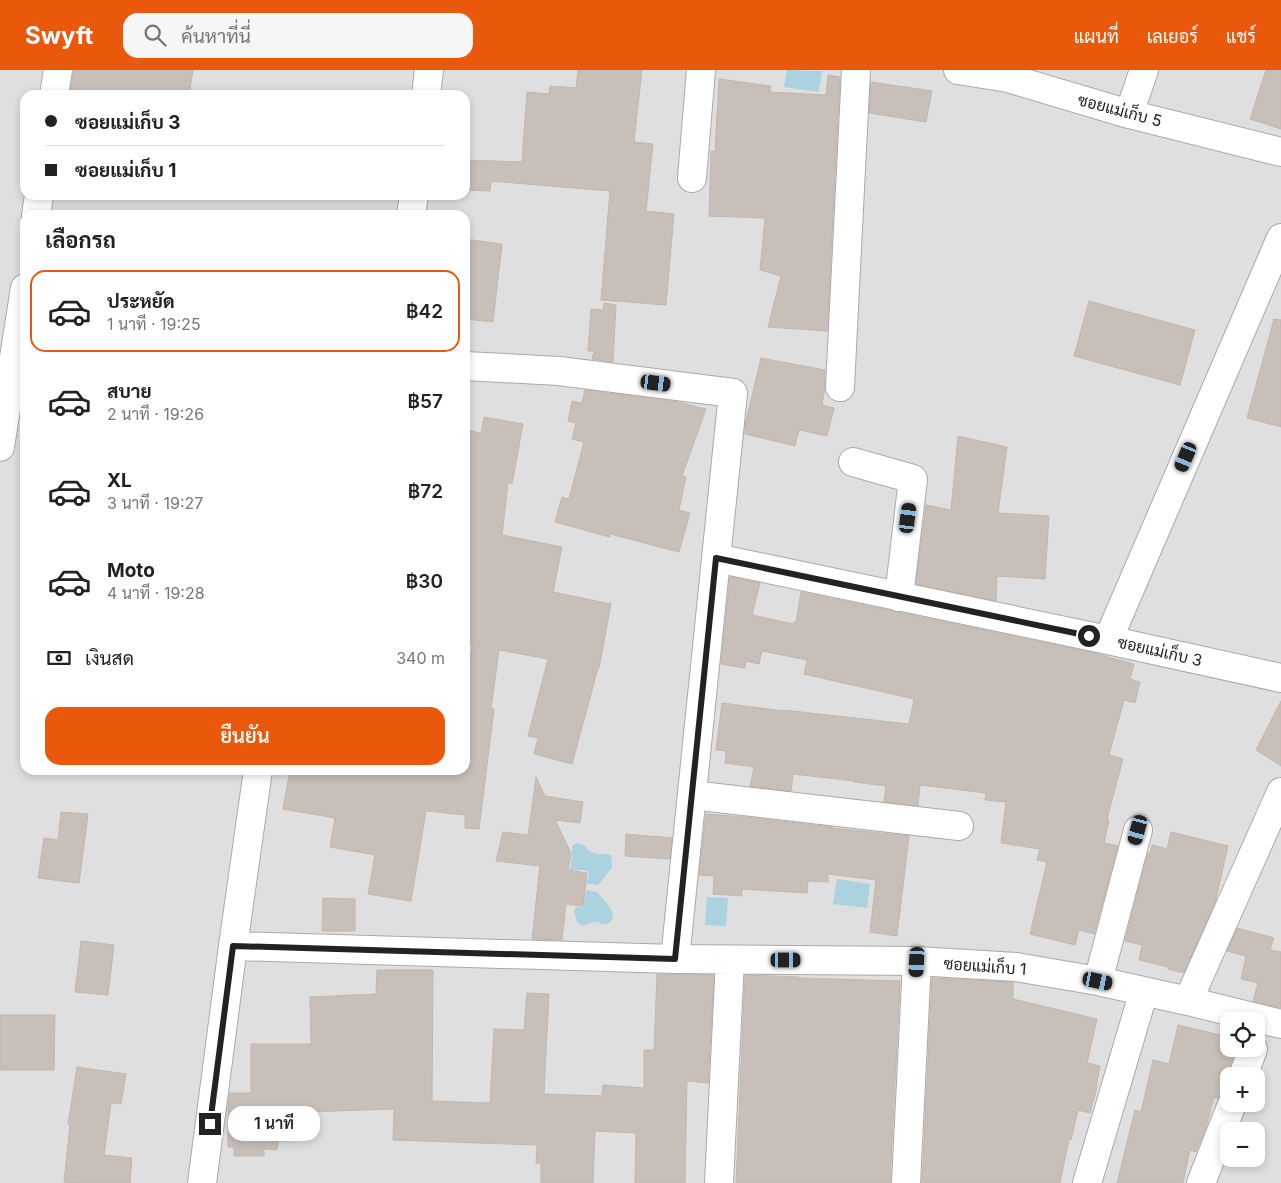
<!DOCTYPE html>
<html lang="th">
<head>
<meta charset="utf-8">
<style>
	body { margin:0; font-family:Inter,Sarabun,sans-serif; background:#f6f6f6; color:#222; height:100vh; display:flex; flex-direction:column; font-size:19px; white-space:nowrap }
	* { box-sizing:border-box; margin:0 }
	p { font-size:16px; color:#767676 }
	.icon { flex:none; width:28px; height:28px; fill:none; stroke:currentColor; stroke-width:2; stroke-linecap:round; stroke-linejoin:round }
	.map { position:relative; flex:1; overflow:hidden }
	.details { position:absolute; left:20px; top:140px; width:450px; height:565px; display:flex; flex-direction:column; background:#fff; border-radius:15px; box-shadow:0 2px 8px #0003 }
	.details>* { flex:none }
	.guide { position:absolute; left:20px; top:20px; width:450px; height:110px; border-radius:15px; box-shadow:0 2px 8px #0003; display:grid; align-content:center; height:110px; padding:0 25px; background:#fff }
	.controls { position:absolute; left:1220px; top:942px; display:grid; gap:10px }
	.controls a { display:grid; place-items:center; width:45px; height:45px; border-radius:10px; background:#fff; box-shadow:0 2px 8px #0003; font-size:25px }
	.end { position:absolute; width:22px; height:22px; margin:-11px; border:6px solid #222; background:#fff; box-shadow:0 0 0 2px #fff }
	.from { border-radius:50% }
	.bubble { position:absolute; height:35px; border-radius:15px; background:#fff; box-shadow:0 2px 8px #0003; font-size:16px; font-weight:600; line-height:35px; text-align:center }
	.car { position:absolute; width:15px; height:30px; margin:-15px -8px; border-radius:6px; box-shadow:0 0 4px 1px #0007; background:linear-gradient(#222 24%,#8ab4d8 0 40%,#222 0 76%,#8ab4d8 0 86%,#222 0) }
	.guide b { display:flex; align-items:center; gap:18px; height:48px; font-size:19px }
	.guide b+b { border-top:1px solid #e0e0e0 }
	.guide i { width:12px; height:12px; background:#222 }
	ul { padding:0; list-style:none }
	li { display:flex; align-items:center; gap:15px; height:82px; margin:0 10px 8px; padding:0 15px; border:2px solid transparent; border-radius:15px }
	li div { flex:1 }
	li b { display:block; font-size:19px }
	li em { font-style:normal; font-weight:600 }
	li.current { border-color:#ea580c }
	li>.icon { width:45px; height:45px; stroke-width:1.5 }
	h2 { padding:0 25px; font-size:22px; line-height:60px }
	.pay { display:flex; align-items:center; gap:12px; height:55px; padding:0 25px; font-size:19px }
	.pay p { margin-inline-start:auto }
	.action { display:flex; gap:10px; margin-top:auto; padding:10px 25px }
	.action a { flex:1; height:58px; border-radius:15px; background:#ea580c; color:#fff; font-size:20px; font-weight:600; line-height:58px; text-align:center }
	header { display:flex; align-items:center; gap:30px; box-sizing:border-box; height:70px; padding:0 25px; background:#ea580c; color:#fff }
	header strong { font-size:24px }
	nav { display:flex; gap:28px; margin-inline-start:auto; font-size:18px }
	.search { width:350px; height:45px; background:#f6f6f6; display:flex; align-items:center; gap:12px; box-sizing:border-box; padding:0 18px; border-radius:15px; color:#767676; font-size:19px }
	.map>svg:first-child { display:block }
	.residential { fill:#e0dfdf; fill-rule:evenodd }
	.water { fill:#aad3df }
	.building { fill:#c7bfb8; stroke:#c4b6ab }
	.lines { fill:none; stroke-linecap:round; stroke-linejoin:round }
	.street-casing { stroke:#a9a9a9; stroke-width:30 }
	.street { stroke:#fff; stroke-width:28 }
	.route { stroke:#222; stroke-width:6 }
	.labels { text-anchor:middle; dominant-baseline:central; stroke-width:5; stroke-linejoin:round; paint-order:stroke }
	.street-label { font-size:16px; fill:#222; stroke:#fff }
</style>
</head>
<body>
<header>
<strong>Swyft</strong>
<div class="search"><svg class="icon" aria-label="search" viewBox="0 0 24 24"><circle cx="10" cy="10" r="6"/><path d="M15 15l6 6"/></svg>ค้นหาที่นี่</div>
<nav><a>แผนที่</a><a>เลเยอร์</a><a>แชร์</a></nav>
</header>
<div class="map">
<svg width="1281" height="1113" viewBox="0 0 1281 1113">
	<rect width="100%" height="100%" fill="#f2efe9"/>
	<!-- residential -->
	<path class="residential" d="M 0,0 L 1281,0 L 1281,1113 L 0,1113 ZM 25,25 L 465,25 L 465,125 L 25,125 ZM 25,145 L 465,145 L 465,700 L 25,700 ZM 1229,951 L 1256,951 L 1256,979 L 1229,979 ZM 1229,1006 L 1256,1006 L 1256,1034 L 1229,1034 ZM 1229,1061 L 1256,1061 L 1256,1089 L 1229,1089 Z"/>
	<!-- water -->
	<path class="water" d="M 787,0 L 822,1 L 819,22 L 784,17 Z
		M 576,773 L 584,775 C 594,788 599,782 611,785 L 612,798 L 598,815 L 587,814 L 589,802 L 583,800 L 570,800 L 572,784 L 572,776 Z
		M 837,809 L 870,814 L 867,838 L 833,834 Z
		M 588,820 C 590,821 594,821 596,822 C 600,824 612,839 613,844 C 613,845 612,851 611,851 C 607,858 599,851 593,852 C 587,853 584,858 578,853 C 576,850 575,845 574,842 L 576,837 L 583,837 L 586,821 Z
		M 707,827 L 728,828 L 726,856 L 705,855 Z"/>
	<!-- building -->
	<path class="building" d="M 74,0 L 193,0 L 189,25 L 88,25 L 70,22 Z
		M 578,0 L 642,0 L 634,72 L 653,74 L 646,141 L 674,144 L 666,235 L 601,230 L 610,121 L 491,111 L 490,121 L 465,120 L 465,90 L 522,92 L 527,22 L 549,24 L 550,16 L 576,18 Z
		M 1266,0 L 1281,0 L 1281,59 L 1250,49 Z
		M 828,5 L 840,7 L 827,261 L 768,257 L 781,206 L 760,200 L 765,148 L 709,146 L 711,81 L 715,82 L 719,9 L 771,16 L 770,22 L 826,25 Z
		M 871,12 L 932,21 L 926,52 L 869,43 Z
		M 465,169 L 502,174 L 493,252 L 465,249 Z
		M 1089,231 L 1195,260 L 1180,315 L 1074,286 Z
		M 604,233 L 616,235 L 613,292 L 592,289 L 594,281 L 588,281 L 591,239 L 603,240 Z
		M 1274,249 L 1281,250 L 1281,357 L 1247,348 Z
		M 761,288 L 825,300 L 825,317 L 822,335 L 834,338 L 827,366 L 799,360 L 795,376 L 745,364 L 745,355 Z
		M 585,320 L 678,332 L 706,339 L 682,406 L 686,407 L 679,440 L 690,443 L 679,482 L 610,464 L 610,467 L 555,452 L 562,427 L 569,429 L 584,372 L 572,369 L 576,353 L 568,351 L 572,331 L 582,333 Z
		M 484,347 L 523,354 L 512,414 L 508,413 L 502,465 L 562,477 L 553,522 L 611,534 L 599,598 L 598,598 L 572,694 L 534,684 L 538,668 L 528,666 L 548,589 L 499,580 L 491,639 L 494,639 L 479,759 L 465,758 L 465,745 L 426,741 L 411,831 L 368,824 L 375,785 L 330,777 L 335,748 L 283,739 L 290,700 L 465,700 L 465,634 L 472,575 L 466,575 L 469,543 L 465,544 L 465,360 L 481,363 Z
		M 958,366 L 1007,377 L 998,443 L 1049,446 L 1045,509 L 997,506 L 996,531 L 916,514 L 926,435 L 951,440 Z
		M 730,507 L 760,513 L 752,545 L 793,554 L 794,552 L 796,552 L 801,522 L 1090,582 L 1134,594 L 1130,609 L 1140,612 L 1135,633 L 1124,630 L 1109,685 L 1123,689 L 1107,749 L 1109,750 L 1104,773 L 1118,776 L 1094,864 L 1079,860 L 1075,875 L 1030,864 L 1047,792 L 1037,790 L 1040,779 L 1001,773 L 1006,732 L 985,730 L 986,723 L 920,715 L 918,736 L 884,732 L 886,716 L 854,712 L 854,711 L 793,704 L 791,721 L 750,716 L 754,697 L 725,693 L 726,681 L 716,680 L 722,633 L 783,641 L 783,640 L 909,654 L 914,629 L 804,604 L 807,590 L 762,581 L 759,594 L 746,591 L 745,598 L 721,594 Z
		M 1281,631 L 1281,696 L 1256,680 Z
		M 536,707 L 545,726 L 583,732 L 580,753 L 555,750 L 571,783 L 568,800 L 587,803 L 583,836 L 566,834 L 562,870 L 532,869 L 540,796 L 496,791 L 503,762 L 528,765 Z
		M 61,742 L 88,744 L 79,813 L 38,808 L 44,768 L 58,770 Z
		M 706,744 L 744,747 L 832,757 L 832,758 L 909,766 L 897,866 L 870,862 L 876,810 L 828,804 L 828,812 L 808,811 L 807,823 L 742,819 L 742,826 L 713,824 L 714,806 L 699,805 Z
		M 1171,762 L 1228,776 L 1215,833 L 1184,903 L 1168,899 L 1168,897 L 1139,890 L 1142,875 L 1125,871 L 1148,783 L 1150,784 L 1152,775 L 1167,779 Z
		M 626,764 L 672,768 L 670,789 L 625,786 Z
		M 323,828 L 355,829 L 355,861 L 322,861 Z
		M 1237,858 L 1274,868 L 1270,880 L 1281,882 L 1281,938 L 1253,931 L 1258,913 L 1241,909 L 1246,886 L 1227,881 Z
		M 81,871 L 114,875 L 108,925 L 75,922 Z
		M 377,900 L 433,900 L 432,1031 L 490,1033 L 494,959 L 524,960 L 527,923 L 549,924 L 544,1024 L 602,1026 L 603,1015 L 644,1018 L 644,980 L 654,980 L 657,904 L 714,905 L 708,1013 L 687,1011 L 685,1113 L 635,1113 L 636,1063 L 595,1061 L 593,1113 L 541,1113 L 541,1093 L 536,1093 L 537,1075 L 393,1070 L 394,1039 L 305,1042 L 306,1070 L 278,1071 L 277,1080 L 264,1079 L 264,1086 L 234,1086 L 234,1077 L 228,1077 L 228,1034 L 230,1023 L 251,1023 L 251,974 L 311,974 L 310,927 L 376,924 Z
		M 745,905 L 799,907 L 799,908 L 900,911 L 890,1113 L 736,1113 Z
		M 932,908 L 1013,912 L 1013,929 L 1097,949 L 1087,993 L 1100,996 L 1096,1017 L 1097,1017 L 1090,1043 L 1078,1040 L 1071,1070 L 1069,1070 L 1060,1113 L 922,1113 Z
		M 0,945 L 55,945 L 54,1000 L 0,1000 Z
		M 1178,955 L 1229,967 L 1229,979 L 1236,979 L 1228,1001 L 1229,1019 L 1222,1022 L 1218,1028 L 1214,1027 L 1206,1057 L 1196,1082 L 1190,1080 L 1183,1113 L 1117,1113 L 1135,1040 L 1141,1042 L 1153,990 L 1169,994 Z
		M 77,997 L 126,1004 L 121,1034 L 111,1033 L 104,1085 L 132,1088 L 130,1113 L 80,1113 L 64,1112 L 70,1055 L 68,1054 Z"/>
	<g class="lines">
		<defs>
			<path id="street" d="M 958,0 L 1008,8 L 1129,44 L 1281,82
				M 54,25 L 58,0
				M 426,25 L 429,0
				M 1129,44 L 1144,0
				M 692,108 L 701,0
				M 36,145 L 39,125
				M 411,145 L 414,125
				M 465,296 L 559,301 L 733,323 L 675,889
				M 840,317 L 856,0
				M 0,377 L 25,218
				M 853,392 L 913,409 L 899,527
				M 716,488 L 1108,570 L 1281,608
				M 1108,570 L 1281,168
				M 692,725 L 959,756
				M 233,876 L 258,700
				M 1098,911 L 1138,760
				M 1188,931 L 1281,722
				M 1243,1006 L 1253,979
				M 202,1113 L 233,876 L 675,889 L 917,891 L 1016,897 L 1098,911 L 1188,931 L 1281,954
				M 719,1113 L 730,890
				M 906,1113 L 917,891
				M 1087,1113 L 1144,921
				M 1201,1113 L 1232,1034"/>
		</defs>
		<!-- street casing -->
		<use href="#street" class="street-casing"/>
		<!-- street -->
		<use href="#street" class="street"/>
	</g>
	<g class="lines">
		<!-- route -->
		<path class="route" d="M 210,1054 L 233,876 L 675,889 L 716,488 L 1089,566"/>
	</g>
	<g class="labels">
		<!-- street labels -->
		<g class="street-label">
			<text transform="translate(1120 40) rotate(15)">ซอยแม่เก็บ 5</text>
			<text transform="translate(1160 581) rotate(13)">ซอยแม่เก็บ 3</text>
			<text transform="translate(985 896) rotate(4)">ซอยแม่เก็บ 1</text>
		</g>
	</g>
</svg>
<div class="controls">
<a><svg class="icon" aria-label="locate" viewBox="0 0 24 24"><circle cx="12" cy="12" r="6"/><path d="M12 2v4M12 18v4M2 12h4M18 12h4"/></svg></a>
<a>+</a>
<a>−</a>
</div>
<i class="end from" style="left:1089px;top:566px"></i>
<i class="end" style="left:210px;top:1054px"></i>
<div class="bubble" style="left:228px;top:1036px;width:92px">1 นาที</div>
<i class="car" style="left:656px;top:313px;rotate:97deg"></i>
<i class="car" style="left:1186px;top:387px;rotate:203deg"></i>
<i class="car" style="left:908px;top:448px;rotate:7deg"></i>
<i class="car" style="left:1138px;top:760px;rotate:195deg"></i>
<i class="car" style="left:786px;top:890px;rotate:90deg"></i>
<i class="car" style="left:917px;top:892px;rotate:183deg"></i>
<i class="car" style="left:1098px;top:911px;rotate:102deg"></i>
<div class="guide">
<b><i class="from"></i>ซอยแม่เก็บ 3</b>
<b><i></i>ซอยแม่เก็บ 1</b>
</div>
<section class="details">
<h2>เลือกรถ</h2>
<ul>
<li class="current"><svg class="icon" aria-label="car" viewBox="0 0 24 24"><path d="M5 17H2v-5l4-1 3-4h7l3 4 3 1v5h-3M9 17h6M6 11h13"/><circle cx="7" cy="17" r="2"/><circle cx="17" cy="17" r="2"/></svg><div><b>ประหยัด</b><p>1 นาที · 19:25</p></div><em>฿42</em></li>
<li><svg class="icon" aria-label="car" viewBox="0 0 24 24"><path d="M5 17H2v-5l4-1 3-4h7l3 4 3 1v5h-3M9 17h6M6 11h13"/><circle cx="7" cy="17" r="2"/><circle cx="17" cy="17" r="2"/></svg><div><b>สบาย</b><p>2 นาที · 19:26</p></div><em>฿57</em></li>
<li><svg class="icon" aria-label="car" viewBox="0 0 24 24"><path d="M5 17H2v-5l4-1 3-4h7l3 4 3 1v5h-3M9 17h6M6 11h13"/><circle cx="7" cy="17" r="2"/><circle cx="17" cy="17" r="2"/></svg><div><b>XL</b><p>3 นาที · 19:27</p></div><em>฿72</em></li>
<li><svg class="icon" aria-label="car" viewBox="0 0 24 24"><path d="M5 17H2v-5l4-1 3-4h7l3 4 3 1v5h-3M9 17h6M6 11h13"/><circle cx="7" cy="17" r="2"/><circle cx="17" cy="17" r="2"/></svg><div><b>Moto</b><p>4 นาที · 19:28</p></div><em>฿30</em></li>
</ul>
<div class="pay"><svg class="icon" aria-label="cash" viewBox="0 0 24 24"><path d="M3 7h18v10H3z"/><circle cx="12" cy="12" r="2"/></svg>เงินสด<p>340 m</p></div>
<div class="action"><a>ยืนยัน</a></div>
</section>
</div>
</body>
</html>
